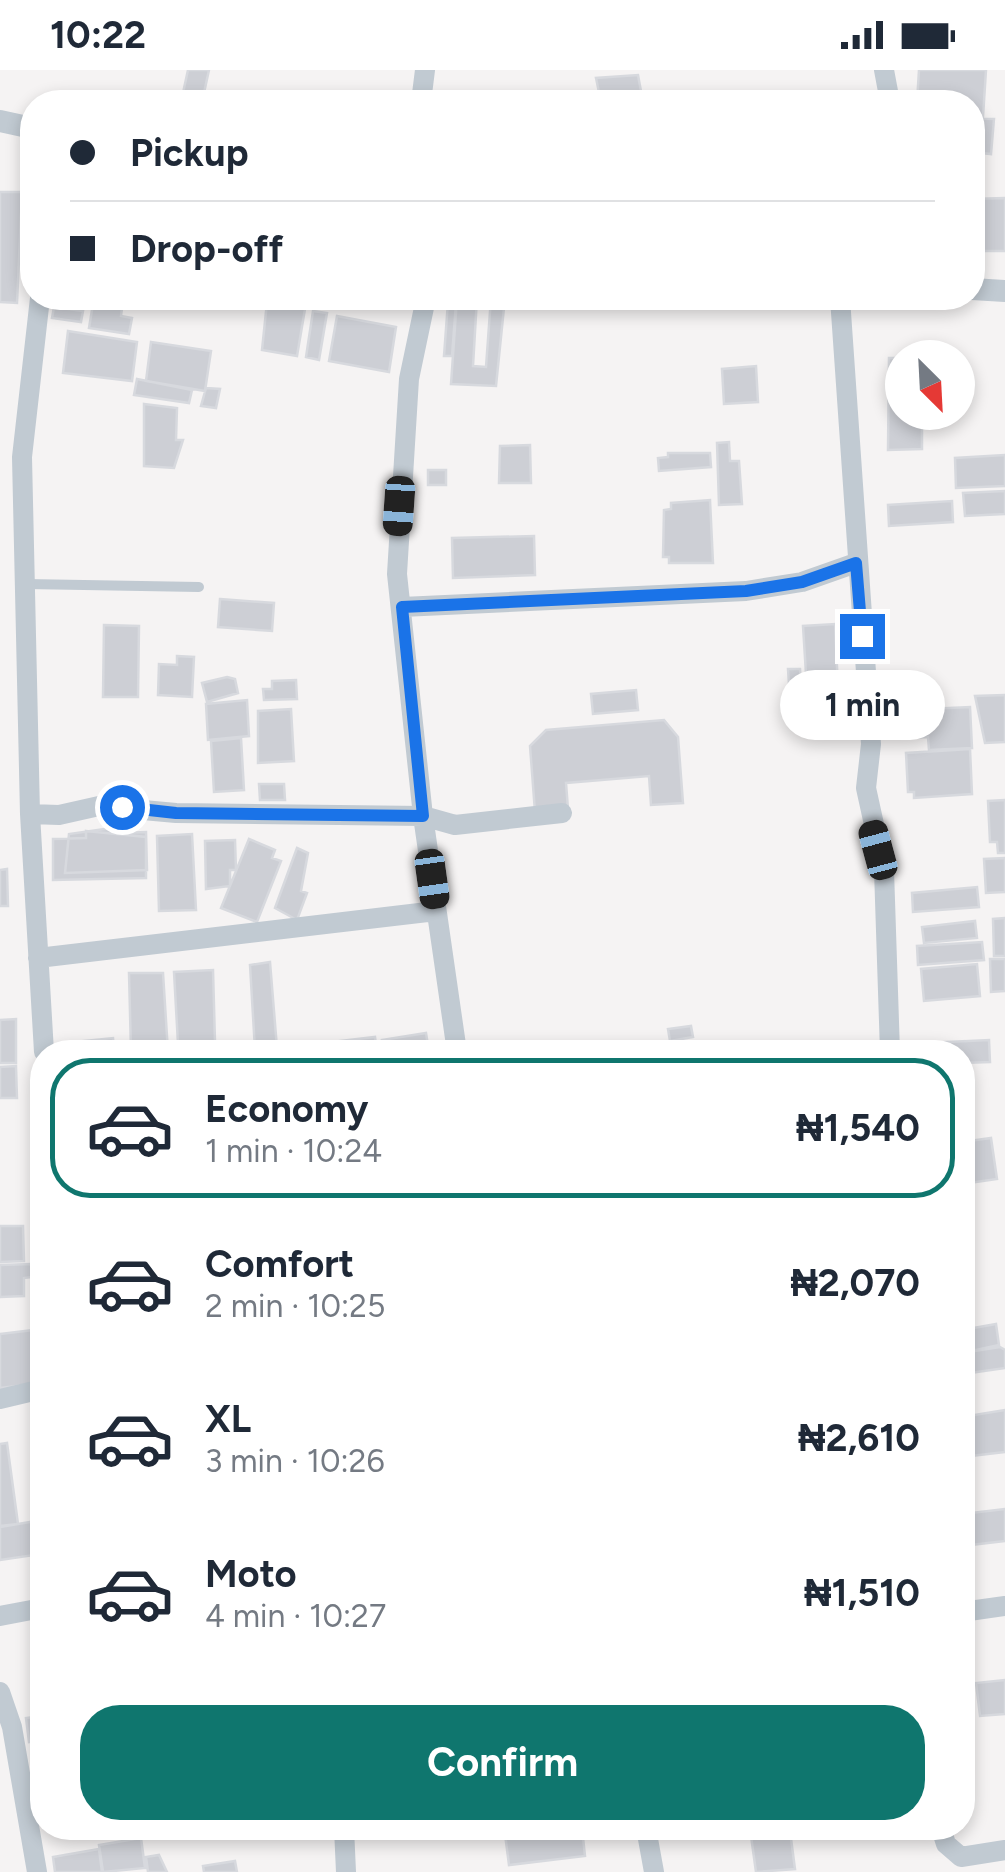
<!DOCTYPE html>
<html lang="en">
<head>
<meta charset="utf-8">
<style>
	body { margin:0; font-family:Figtree,sans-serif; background:#f2f2f3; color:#1f2937; height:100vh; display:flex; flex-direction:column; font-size:38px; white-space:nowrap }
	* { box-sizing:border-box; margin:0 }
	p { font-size:32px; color:#747a83 }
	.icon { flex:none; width:55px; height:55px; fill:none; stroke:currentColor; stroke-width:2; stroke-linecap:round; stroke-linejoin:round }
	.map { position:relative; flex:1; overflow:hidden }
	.drawer { position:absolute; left:30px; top:970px; width:945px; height:800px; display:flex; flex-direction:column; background:#fff; border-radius:40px; box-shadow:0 5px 15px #0003 }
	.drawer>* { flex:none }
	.top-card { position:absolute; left:20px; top:20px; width:965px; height:220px; border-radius:40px; box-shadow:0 5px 15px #0003; display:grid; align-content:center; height:220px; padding:0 50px; background:#fff }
	.needle { width:65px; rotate:156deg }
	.fabs { position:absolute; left:885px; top:270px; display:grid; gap:20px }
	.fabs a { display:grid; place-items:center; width:90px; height:90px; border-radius:50%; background:#fff; box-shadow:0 5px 15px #0003; font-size:50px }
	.end { position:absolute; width:45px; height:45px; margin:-22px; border:12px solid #1a73e8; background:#fff; box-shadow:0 0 0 5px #fff }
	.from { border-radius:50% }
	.bubble { position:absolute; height:70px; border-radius:35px; background:#fff; box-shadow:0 5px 15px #0003; font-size:32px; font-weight:700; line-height:70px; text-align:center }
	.car { position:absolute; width:30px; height:60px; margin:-30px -15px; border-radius:12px; box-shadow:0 0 8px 2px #0007; background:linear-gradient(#222 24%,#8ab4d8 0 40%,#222 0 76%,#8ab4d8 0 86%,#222 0) }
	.top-card b { display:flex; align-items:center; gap:35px; height:95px; font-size:38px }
	.top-card b+b { border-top:2px solid #e0e1e3 }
	.top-card i { width:25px; height:25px; background:#1f2937 }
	ul { padding:18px 0 0; list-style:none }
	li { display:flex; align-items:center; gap:30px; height:140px; margin:0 20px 15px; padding:0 30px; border:5px solid transparent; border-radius:40px }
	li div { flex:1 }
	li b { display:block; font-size:38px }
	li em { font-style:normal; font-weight:700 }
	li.on { border-color:#0f766e }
	li>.icon { width:90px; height:90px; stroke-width:1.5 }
	.button { display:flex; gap:20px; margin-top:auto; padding:20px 50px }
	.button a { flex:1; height:115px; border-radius:40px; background:#0f766e; color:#fff; font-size:40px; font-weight:700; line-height:115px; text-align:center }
	.status { display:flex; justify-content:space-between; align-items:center; height:70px; padding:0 50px; background:#fff; direction:ltr }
	.status svg { height:28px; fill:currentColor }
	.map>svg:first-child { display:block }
	.building { fill:#cdcfd5; stroke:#d7d9de; stroke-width:2.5 }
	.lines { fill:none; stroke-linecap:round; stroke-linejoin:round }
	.service { stroke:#c1cad2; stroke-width:10 }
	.minor { stroke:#c1cad2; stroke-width:20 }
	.tertiary { stroke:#c1cad2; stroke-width:22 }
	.route { stroke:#1a73e8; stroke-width:12 }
</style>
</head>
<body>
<div class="status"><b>10:22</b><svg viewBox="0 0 49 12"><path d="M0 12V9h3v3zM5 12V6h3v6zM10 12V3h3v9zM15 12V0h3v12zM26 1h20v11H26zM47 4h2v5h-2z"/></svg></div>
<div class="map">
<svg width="1005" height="1802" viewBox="0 0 1005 1802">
	<rect width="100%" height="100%" fill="#f5f3f3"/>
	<!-- building -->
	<path class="building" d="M 188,0 L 209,0 L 202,32 L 181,32 Z
		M 919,0 L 986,0 L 983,47 L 972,46 L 972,32 L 917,32 Z
		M 638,5 L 643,32 L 601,32 L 596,8 Z
		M 972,48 L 994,49 L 991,84 L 972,82 Z
		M 0,122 L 22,122 L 17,233 L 0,232 Z
		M 1005,128 L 1005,181 L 972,181 L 972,129 Z
		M 457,228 L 477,228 L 473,296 L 486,297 L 491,228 L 505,228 L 496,316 L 451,314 Z
		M 267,232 L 305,239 L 297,286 L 262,280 Z
		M 448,232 L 456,233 L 452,286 L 444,286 Z
		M 93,234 L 122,238 L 121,246 L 132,248 L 129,264 L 89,258 Z
		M 54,237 L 83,241 L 81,252 L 52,248 Z
		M 313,241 L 327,243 L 319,290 L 306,287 Z
		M 337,246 L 396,257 L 389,302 L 329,291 Z
		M 68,261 L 137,272 L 132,311 L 63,303 Z
		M 151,272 L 211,281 L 205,321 L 146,311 Z
		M 889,288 L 902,288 L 902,342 L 922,342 L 922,379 L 888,380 Z
		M 756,296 L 758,332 L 724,334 L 722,299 Z
		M 137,309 L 192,320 L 189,333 L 134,325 Z
		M 206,318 L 220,319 L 216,338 L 201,336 Z
		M 144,334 L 177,338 L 176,370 L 183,370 L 174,398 L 144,396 Z
		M 729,372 L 730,391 L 739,391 L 742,434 L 719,435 L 717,373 Z
		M 530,375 L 531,413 L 499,413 L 500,376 Z
		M 668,383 L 710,383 L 711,397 L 659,401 L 658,388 L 668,387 Z
		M 1005,385 L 1005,416 L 956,418 L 955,388 Z
		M 428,400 L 446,400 L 446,415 L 428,415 Z
		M 1005,421 L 1005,444 L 965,446 L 963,423 Z
		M 710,430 L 713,493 L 669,493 L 669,487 L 663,487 L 664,440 L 671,439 L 671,433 Z
		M 952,431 L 953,452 L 889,456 L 888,435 Z
		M 534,466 L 535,505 L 453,508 L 452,468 Z
		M 220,529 L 274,533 L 272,561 L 218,557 Z
		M 835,554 L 838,618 L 807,620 L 803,556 Z
		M 104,555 L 139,556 L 138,627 L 103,627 Z
		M 177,586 L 194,587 L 192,627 L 158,625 L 159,594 L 177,595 Z
		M 788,599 L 800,599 L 802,629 L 790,630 Z
		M 227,607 L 235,609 L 238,623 L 207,632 L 202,613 Z
		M 296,610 L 297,629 L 264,630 L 263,619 L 272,619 L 272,611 Z
		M 636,620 L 638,640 L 593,644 L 591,624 Z
		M 1005,625 L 1005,672 L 985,673 L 975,626 Z
		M 247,630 L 249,666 L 208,670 L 206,634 Z
		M 970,637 L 972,678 L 929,680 L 928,667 L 906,668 L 905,640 Z
		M 291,639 L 294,691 L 258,693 L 258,641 Z
		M 664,650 L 678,667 L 683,733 L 651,735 L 649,706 L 566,713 L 568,739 L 535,742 L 530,676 L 546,660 Z
		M 241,668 L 244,720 L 214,722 L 211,671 Z
		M 970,679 L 972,724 L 914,728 L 914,722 L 908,722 L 906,683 Z
		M 259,714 L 284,714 L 285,730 L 260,730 Z
		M 1005,730 L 1005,783 L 998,783 L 997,772 L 990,772 L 988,731 Z
		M 119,757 L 119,763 L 146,762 L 147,800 L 65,803 L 69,764 Z
		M 86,761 L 146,767 L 146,808 L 53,810 L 53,769 L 86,768 Z
		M 192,764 L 196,840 L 159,841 L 157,766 Z
		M 249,769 L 275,780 L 272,788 L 281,791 L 257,852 L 221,838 Z
		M 235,770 L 236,800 L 230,800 L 230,816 L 206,819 L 205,771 Z
		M 297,778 L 308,783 L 301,821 L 307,823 L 297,850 L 275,838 Z
		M 1005,788 L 1005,822 L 986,823 L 984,789 Z
		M 7,799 L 8,836 L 0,836 L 0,800 Z
		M 977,817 L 979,837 L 913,842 L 912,823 Z
		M 1005,848 L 1005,886 L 994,886 L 993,849 Z
		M 975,851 L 977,868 L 924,873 L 922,857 Z
		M 982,872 L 984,890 L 918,895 L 917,876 Z
		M 990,889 L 1005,889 L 1005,921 L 991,922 Z
		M 270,892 L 277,978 L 255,980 L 250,895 Z
		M 977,894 L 980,926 L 924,931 L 921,899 Z
		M 213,900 L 215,972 L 178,974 L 174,902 Z
		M 129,903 L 163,903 L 168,982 L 131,982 Z
		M 16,949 L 16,993 L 0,993 L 0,950 Z
		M 691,956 L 693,967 L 670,971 L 668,959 Z
		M 426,963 L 429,982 L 384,982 L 382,970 Z
		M 375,967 L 377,982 L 332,982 L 331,972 Z
		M 113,968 L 114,982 L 74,982 L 73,972 Z
		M 989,970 L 990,992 L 962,993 L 962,982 L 927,982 L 926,973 Z
		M 16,996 L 17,1028 L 0,1028 L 0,997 Z
		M 991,1068 L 997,1109 L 962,1114 L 962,1072 Z
		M 0,1156 L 23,1156 L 24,1191 L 0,1192 Z
		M 31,1194 L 32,1207 L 24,1208 L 24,1226 L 0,1227 L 0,1195 Z
		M 996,1254 L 999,1275 L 962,1283 L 962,1260 Z
		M 42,1259 L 42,1313 L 0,1318 L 0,1264 Z
		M 1000,1277 L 1005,1280 L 1005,1298 L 963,1304 L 962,1283 Z
		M 1005,1340 L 1005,1382 L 962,1387 L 962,1347 Z
		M 7,1373 L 18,1454 L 0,1456 L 0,1374 Z
		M 1005,1439 L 1005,1471 L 962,1476 L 962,1444 Z
		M 36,1451 L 41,1484 L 0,1490 L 0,1457 Z
		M 1005,1610 L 1005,1644 L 980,1646 L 976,1613 Z
		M 42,1646 L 42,1670 L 29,1672 L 26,1648 Z
		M 560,1758 L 582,1758 L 585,1786 L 509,1795 L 505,1764 Z
		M 790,1761 L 795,1799 L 756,1802 L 751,1766 Z
		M 141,1768 L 145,1798 L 103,1802 L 99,1775 Z
		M 99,1779 L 102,1802 L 55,1802 L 53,1787 Z
		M 159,1785 L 167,1802 L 148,1802 L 146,1787 Z
		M 235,1791 L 237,1802 L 204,1802 L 203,1796 Z"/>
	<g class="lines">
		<!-- service -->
		<path class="service" d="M 26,514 L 199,517"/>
		<!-- minor -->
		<path class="minor" d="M 884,0 L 890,32
			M 421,32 L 425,0
			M 40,228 L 22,387 L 30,744 L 44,982
			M 426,228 L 409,309 L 397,504 L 423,746 L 457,982
			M 840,228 L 871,674 L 866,718 L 884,800 L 890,982
			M 402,537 L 746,521 L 802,512 L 856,493
			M 30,744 L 59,745 L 99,736 L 176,743 L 423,746 L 455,755 L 562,743
			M 38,888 L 436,841
			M 0,1329 L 42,1319
			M 962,1542 L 1005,1536
			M 0,1546 L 42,1538
			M 0,1622 L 12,1657 L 37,1802
			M 344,1758 L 346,1802
			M 646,1758 L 654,1802
			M 941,1758 L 946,1774 L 961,1787 L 1005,1780"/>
		<!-- tertiary -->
		<path class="tertiary" d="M 0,51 L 32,58
			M 972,219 L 1005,221"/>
	</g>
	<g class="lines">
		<!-- route -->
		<path class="route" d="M 122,737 L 176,743 L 423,746 L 402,537 L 746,521 L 802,512 L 856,493 L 862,566"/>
	</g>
</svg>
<div class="fabs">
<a><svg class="needle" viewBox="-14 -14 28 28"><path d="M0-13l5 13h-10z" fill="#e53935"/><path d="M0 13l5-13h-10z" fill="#747a83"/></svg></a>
</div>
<i class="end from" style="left:122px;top:737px"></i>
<i class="end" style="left:862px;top:566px"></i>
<div class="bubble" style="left:780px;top:600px;width:165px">1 min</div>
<i class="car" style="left:399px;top:436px;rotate:184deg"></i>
<i class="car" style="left:878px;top:780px;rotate:345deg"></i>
<i class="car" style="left:432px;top:809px;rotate:172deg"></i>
<div class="top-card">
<b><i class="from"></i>Pickup</b>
<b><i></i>Drop-off</b>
</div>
<section class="drawer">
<ul>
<li class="on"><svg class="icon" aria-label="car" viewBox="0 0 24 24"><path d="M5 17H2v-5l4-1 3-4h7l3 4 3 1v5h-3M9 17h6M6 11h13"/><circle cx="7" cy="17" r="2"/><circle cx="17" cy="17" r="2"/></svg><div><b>Economy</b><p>1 min · 10:24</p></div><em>₦1,540</em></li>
<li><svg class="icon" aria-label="car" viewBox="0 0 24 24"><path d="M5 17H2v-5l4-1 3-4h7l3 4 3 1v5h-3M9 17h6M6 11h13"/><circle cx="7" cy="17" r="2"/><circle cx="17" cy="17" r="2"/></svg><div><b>Comfort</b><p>2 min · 10:25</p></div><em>₦2,070</em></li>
<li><svg class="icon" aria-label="car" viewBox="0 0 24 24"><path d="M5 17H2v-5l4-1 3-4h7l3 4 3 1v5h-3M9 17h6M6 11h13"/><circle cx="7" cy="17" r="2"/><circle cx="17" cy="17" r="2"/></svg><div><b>XL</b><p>3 min · 10:26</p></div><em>₦2,610</em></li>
<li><svg class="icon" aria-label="car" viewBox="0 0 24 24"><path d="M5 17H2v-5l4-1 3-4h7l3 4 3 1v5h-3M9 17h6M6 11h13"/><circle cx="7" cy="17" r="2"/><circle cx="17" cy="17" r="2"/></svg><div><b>Moto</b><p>4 min · 10:27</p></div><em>₦1,510</em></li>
</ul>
<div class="button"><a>Confirm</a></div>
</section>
</div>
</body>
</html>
